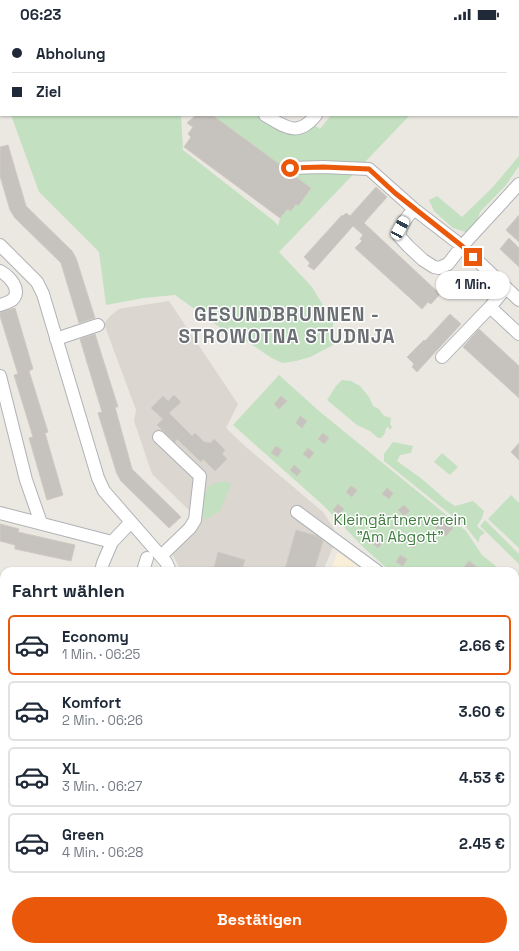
<!DOCTYPE html>
<html lang="de">
<head>
<meta charset="utf-8">
<style>
	body { margin:0; font-family:"Space Grotesk",sans-serif; background:#f6f6f7; color:#1f2937; height:100vh; display:flex; flex-direction:column; font-size:15px; white-space:nowrap }
	* { box-sizing:border-box; margin:0 }
	p { font-size:13px; color:#747a83 }
	.icon { flex:none; width:22px; height:22px; fill:none; stroke:currentColor; stroke-width:2; stroke-linecap:round; stroke-linejoin:round }
	.map { position:relative; flex:1; overflow:hidden }
	.drawer { position:absolute; left:0px; top:539px; width:519px; height:384px; display:flex; flex-direction:column; background:#fff; border-radius:12px 12px 0 0; box-shadow:0 1px 3px #0004 }
	.drawer>* { flex:none }
	.guide { position:absolute; left:0px; top:0px; width:519px; height:88px; box-shadow:0 1px 3px #0004; display:grid; align-content:center; height:88px; padding:0 12px; background:#fff }
	.end { position:absolute; width:18px; height:18px; margin:-9px; border:5px solid #ea580c; background:#fff; box-shadow:0 0 0 2px #fff }
	.from { border-radius:50% }
	.bubble { position:absolute; height:28px; border-radius:14px; background:#fff; box-shadow:0 1px 3px #0004; font-size:13px; font-weight:800; line-height:28px; text-align:center }
	.car { position:absolute; width:12px; height:24px; margin:-12px -6px; border-radius:5px; box-shadow:0 0 3px 1px #0007; background:linear-gradient(#fff 24%,#345 0 40%,#fff 0 76%,#345 0 86%,#fff 0) }
	.guide b { display:flex; align-items:center; gap:14px; height:38px; font-size:15px }
	.guide b+b { border-top:1px solid #e0e1e3 }
	.guide i { width:10px; height:10px; background:#1f2937 }
	ul { padding:0; list-style:none }
	li { display:flex; align-items:center; gap:12px; height:60px; margin:0 8px 6px; padding:0 4px; border:2px solid #e0e1e3; border-radius:6px }
	li div { flex:1 }
	li b { display:block; font-size:15px }
	li em { font-style:normal; font-weight:800 }
	li.active { border-color:#ea580c }
	li>.icon { width:36px; height:36px; stroke-width:1.5 }
	h2 { padding:0 12px; font-size:18px; line-height:48px }
	.action { display:flex; gap:8px; margin-top:auto; padding:8px 12px }
	.action a { flex:1; height:46px; border-radius:24px; background:#ea580c; color:#fff; font-size:16px; font-weight:800; line-height:46px; text-align:center }
	.status { display:flex; justify-content:space-between; align-items:center; height:28px; padding:0 20px; background:#fff; direction:ltr }
	.status svg { height:11px; fill:currentColor }
	.map>svg:first-child { display:block }
	.commercial { fill:#f9efd9 }
	.education { fill:#dbd7d0 }
	.green { fill:#c3e0c1 }
	.building { fill:#c6c3be; stroke:#cfc9c1 }
	.lines { fill:none; stroke-linecap:round; stroke-linejoin:round }
	.minor-casing { stroke:#afb2b6; stroke-width:14 }
	.minor { stroke:#fff; stroke-width:12 }
	.route { stroke:#ea580c; stroke-width:5 }
	.labels { text-anchor:middle; dominant-baseline:central; stroke-width:3; stroke-linejoin:round; paint-order:stroke }
	.park-label { font-size:15px; fill:#3f7c3d; stroke:#fff }
	.district-label { font-size:19px; font-weight:bold; letter-spacing:1px; fill:#6b6f73; stroke:#fff }
</style>
</head>
<body>
<div class="status"><b>06:23</b><svg viewBox="0 0 49 12"><path d="M0 12V9h3v3zM5 12V6h3v6zM10 12V3h3v9zM15 12V0h3v12zM26 1h20v11H26zM47 4h2v5h-2z"/></svg></div>
<div class="map">
<svg width="519" height="923" viewBox="0 0 519 923">
	<rect width="100%" height="100%" fill="#ebe8e2"/>
	<!-- commercial -->
	<path class="commercial" d="M 338,524 L 364,543 L 330,543 Z
		M 515,650 L 519,653 L 519,768 L 515,773 Z"/>
	<!-- education -->
	<path class="education" d="M 169,273 L 238,376 L 226,400 L 246,419 L 323,484 L 334,501 L 336,512 L 323,543 L 180,543 L 178,537 L 171,524 L 201,494 L 152,446 L 134,393 L 136,382 L 104,296 L 110,288 L 119,281 L 130,279 Z
		M 369,919 L 387,919 L 390,923 L 362,923 Z"/>
	<!-- green -->
	<path class="green" d="M 193,0 L 332,0 L 331,1 Z
		M 412,0 L 519,0 L 519,57 L 518,1 L 412,1 Z
		M 11,87 L 181,87 L 183,122 L 274,193 L 278,198 L 280,190 L 287,181 L 291,183 L 296,176 L 298,177 L 311,160 L 212,87 L 261,87 L 295,106 L 313,96 L 320,101 L 331,87 L 410,87 L 279,224 L 312,259 L 333,294 L 333,317 L 310,329 L 296,333 L 282,335 L 270,329 L 245,312 L 225,303 L 175,267 L 144,270 L 106,277 L 99,224 L 39,164 Z
		M 519,128 L 519,138 L 506,157 L 480,184 L 478,191 L 478,198 L 469,205 L 453,200 L 434,183 L 429,172 L 437,168 L 462,189 L 492,160 Z
		M 279,347 L 319,383 L 466,503 L 482,527 L 502,543 L 390,543 L 364,520 L 324,478 L 233,397 Z
		M 342,352 L 351,353 L 360,358 L 369,369 L 373,378 L 379,381 L 384,388 L 391,390 L 390,396 L 392,399 L 390,402 L 388,399 L 386,400 L 385,405 L 381,410 L 378,410 L 370,403 L 357,397 L 327,372 L 336,358 Z
		M 393,414 L 413,418 L 411,425 L 400,427 L 397,433 L 422,451 L 446,472 L 455,478 L 473,473 L 484,483 L 482,490 L 477,498 L 485,505 L 480,508 L 479,513 L 478,514 L 466,499 L 384,433 L 384,426 Z
		M 442,425 L 458,439 L 450,447 L 434,434 Z
		M 224,453 L 231,456 L 220,483 L 205,492 L 202,486 C 205,479 202,476 204,469 C 205,465 207,460 210,457 Z
		M 511,467 L 519,475 L 519,520 L 488,491 Z
		M 485,492 L 519,526 L 519,536 L 480,498 Z
		M 4,546 L 4,567 L 0,565 L 0,548 Z
		M 515,554 L 519,557 L 519,634 L 515,632 Z
		M 0,628 L 4,628 L 4,839 L 0,841 Z"/>
	<!-- building -->
	<path class="building" d="M 196,87 L 212,87 L 283,139 L 283,144 L 286,146 L 293,147 L 311,160 L 298,178 L 296,176 L 291,183 L 287,181 L 280,190 L 184,119 L 191,109 L 188,106 L 193,99 L 187,95 Z
		M 8,117 L 26,178 L 72,223 L 76,230 L 95,290 L 79,295 L 61,235 L 15,190 L 10,182 L 0,148 L 0,119 Z
		M 376,159 L 387,169 L 364,195 L 440,266 L 431,276 L 428,274 L 422,281 L 355,220 L 362,213 L 360,211 L 363,207 L 353,198 L 314,242 L 308,238 L 310,235 L 304,229 L 342,187 L 343,188 L 346,185 L 350,188 Z
		M 519,187 L 519,214 L 506,202 Z
		M 509,210 L 519,220 L 519,239 L 500,221 Z
		M 15,280 L 33,341 L 29,343 L 48,404 L 45,405 L 63,467 L 47,472 L 29,410 L 33,409 L 14,347 L 18,346 L 0,288 L 0,284 Z
		M 450,286 L 461,296 L 417,344 L 412,339 L 414,336 L 407,329 L 424,312 L 425,313 Z
		M 479,301 L 519,338 L 519,370 L 463,319 Z
		M 95,306 L 118,379 L 115,379 L 132,441 L 181,489 L 169,500 L 121,453 L 117,446 L 98,385 L 102,384 L 80,311 Z
		M 174,367 L 181,374 L 169,385 L 192,408 L 195,405 L 204,414 L 211,415 L 214,411 L 225,422 L 222,426 L 227,431 L 215,443 L 203,431 L 201,434 L 177,411 L 175,414 L 157,397 L 163,391 L 151,380 L 163,368 L 168,373 Z
		M 281,368 L 287,373 L 279,381 L 274,376 Z
		M 300,388 L 307,393 L 302,400 L 296,395 Z
		M 323,405 L 329,410 L 324,416 L 318,411 Z
		M 519,415 L 519,432 L 511,424 Z
		M 276,418 L 282,422 L 278,429 L 271,425 Z
		M 308,420 L 314,425 L 309,431 L 303,426 Z
		M 294,437 L 301,443 L 297,448 L 290,442 Z
		M 351,458 L 357,462 L 352,469 L 346,464 Z
		M 387,460 L 393,465 L 389,471 L 382,466 Z
		M 338,476 L 344,481 L 339,487 L 333,482 Z
		M 404,477 L 410,483 L 404,488 L 398,482 Z
		M 440,490 L 453,500 L 446,508 L 434,498 Z
		M 0,496 L 19,501 L 18,504 L 75,517 L 71,533 L 15,521 L 15,517 L 0,513 Z
		M 296,502 L 317,508 L 323,513 L 314,543 L 292,543 L 285,541 Z
		M 377,508 L 383,514 L 378,520 L 372,515 Z
		M 411,509 L 418,513 L 414,520 L 407,516 Z
		M 218,524 L 245,532 L 241,543 L 213,543 Z
		M 400,527 L 407,531 L 403,538 L 396,534 Z
		M 469,533 L 476,538 L 471,543 L 464,539 Z"/>
	<g class="lines">
		<defs>
			<path id="minor" d="M 125,0 L 126,1
				M 111,1 L 111,0
				M 379,1 L 379,0
				M 0,43 L 1,43
				M 265,87 C 285,99 298,110 316,87
				M 290,140 L 323,139 L 369,141 L 414,181 L 462,218 L 519,272
				M 414,181 C 407,189 401,196 399,208 L 408,218 L 423,232 L 434,239 L 439,240 L 448,236 L 462,218 L 519,156
				M 0,217 L 37,254 L 43,266 L 98,450 L 104,463 L 166,534 L 170,543
				M 0,243 C 9,248 23,262 12,272 C 9,274 4,276 0,277
				M 506,260 L 490,279 L 519,306
				M 56,311 L 98,297
				M 442,329 L 490,279
				M 0,348 L 26,452 L 41,495
				M 159,409 L 200,448 L 195,492 L 190,500 L 161,528
				M 297,484 L 377,543
				M 0,485 L 112,514 L 131,494
				M 101,543 L 103,535 L 112,514
				M 143,543 L 147,530
				M 0,621 L 4,622
				M 515,644 L 519,646
				M 515,661 L 519,662
				M 515,790 L 519,786
				M 100,919 L 102,923
				M 393,919 L 396,923
				M 68,923 L 69,919
				M 342,923 L 349,919"/>
		</defs>
		<!-- minor casing -->
		<use href="#minor" class="minor-casing"/>
		<!-- minor -->
		<use href="#minor" class="minor"/>
	</g>
	<g class="lines">
		<!-- route -->
		<path class="route" d="M 290,140 L 323,139 L 369,141 L 395,165 L 462,218 L 473,229"/>
	</g>
	<g class="labels">
		<!-- park labels -->
		<g class="park-label">
			<text x="400" y="491">Kleingärtnerverein<tspan x="400" dy="17">"Am Abgott"</tspan></text>
		</g>
		<!-- district labels -->
		<g class="district-label">
			<text x="287" y="286">GESUNDBRUNNEN -<tspan x="287" dy="22">STROWOTNA STUDNJA</tspan></text>
		</g>
	</g>
</svg>
<i class="end from" style="left:290px;top:140px"></i>
<i class="end" style="left:473px;top:229px"></i>
<div class="bubble" style="left:436px;top:243px;width:74px">1 Min.</div>
<i class="car" style="left:400px;top:200px;rotate:28deg"></i>
<div class="guide">
<b><i class="from"></i>Abholung</b>
<b><i></i>Ziel</b>
</div>
<section class="drawer">
<h2>Fahrt wählen</h2>
<ul>
<li class="active"><svg class="icon" aria-label="car" viewBox="0 0 24 24"><path d="M5 17H2v-5l4-1 3-4h7l3 4 3 1v5h-3M9 17h6M6 11h13"/><circle cx="7" cy="17" r="2"/><circle cx="17" cy="17" r="2"/></svg><div><b>Economy</b><p>1 Min. · 06:25</p></div><em>2.66 €</em></li>
<li><svg class="icon" aria-label="car" viewBox="0 0 24 24"><path d="M5 17H2v-5l4-1 3-4h7l3 4 3 1v5h-3M9 17h6M6 11h13"/><circle cx="7" cy="17" r="2"/><circle cx="17" cy="17" r="2"/></svg><div><b>Komfort</b><p>2 Min. · 06:26</p></div><em>3.60 €</em></li>
<li><svg class="icon" aria-label="car" viewBox="0 0 24 24"><path d="M5 17H2v-5l4-1 3-4h7l3 4 3 1v5h-3M9 17h6M6 11h13"/><circle cx="7" cy="17" r="2"/><circle cx="17" cy="17" r="2"/></svg><div><b>XL</b><p>3 Min. · 06:27</p></div><em>4.53 €</em></li>
<li><svg class="icon" aria-label="car" viewBox="0 0 24 24"><path d="M5 17H2v-5l4-1 3-4h7l3 4 3 1v5h-3M9 17h6M6 11h13"/><circle cx="7" cy="17" r="2"/><circle cx="17" cy="17" r="2"/></svg><div><b>Green</b><p>4 Min. · 06:28</p></div><em>2.45 €</em></li>
</ul>
<div class="action"><a>Bestätigen</a></div>
</section>
</div>
</body>
</html>
